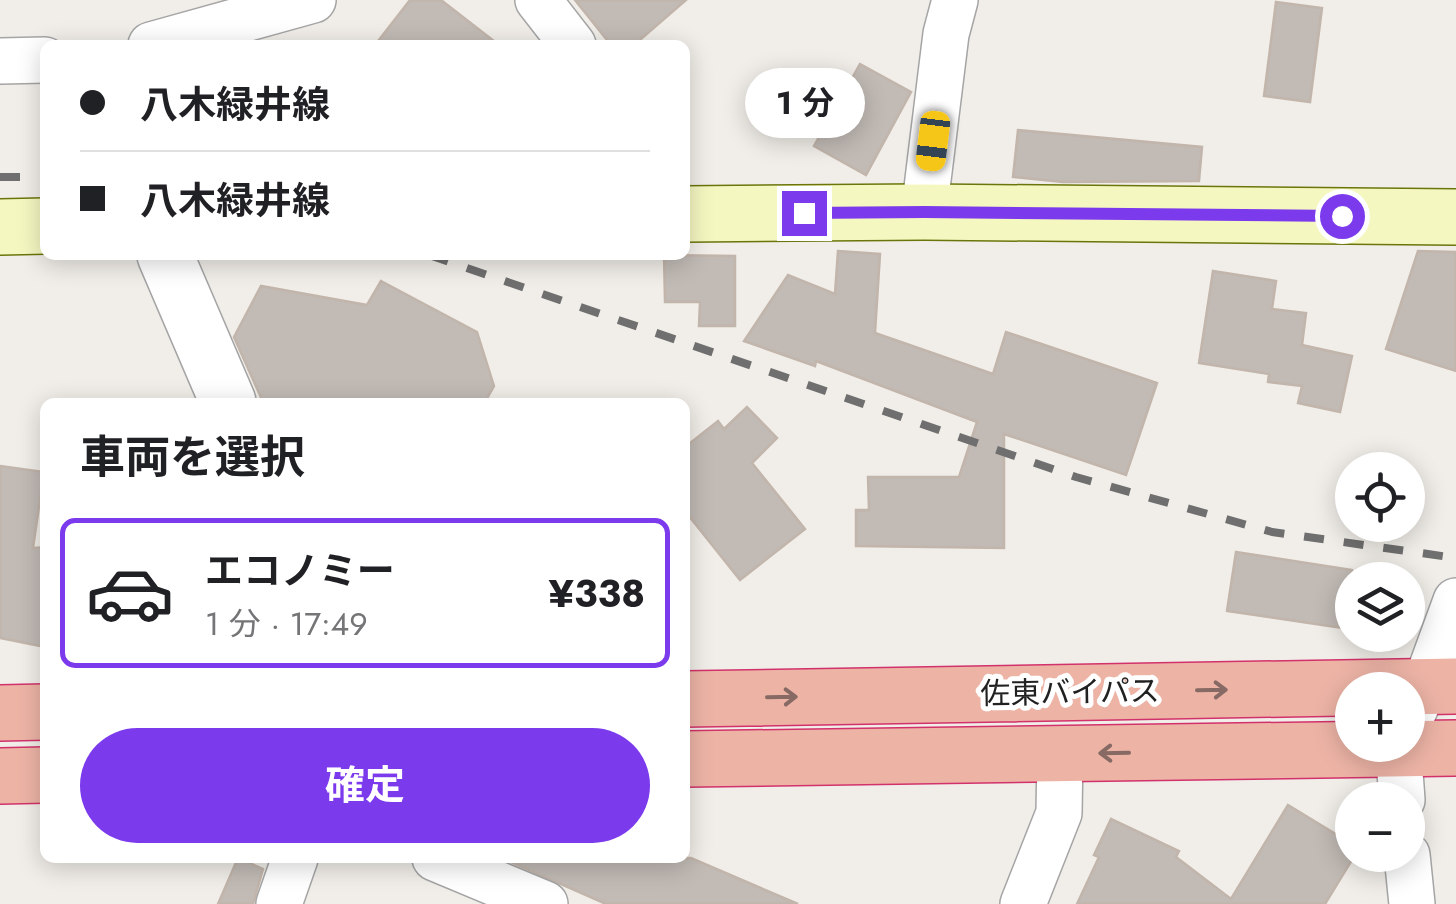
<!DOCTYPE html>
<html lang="ja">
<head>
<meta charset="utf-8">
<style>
	body { margin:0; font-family:Jost,"Noto Sans JP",sans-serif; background:#f2f2f2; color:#202124; height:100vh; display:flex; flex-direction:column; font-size:38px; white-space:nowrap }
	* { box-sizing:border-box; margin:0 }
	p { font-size:32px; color:#757577 }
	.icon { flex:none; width:55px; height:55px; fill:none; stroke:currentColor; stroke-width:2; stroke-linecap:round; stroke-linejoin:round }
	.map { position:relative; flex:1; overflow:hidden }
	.details { position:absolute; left:40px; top:398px; width:650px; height:465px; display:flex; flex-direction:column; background:#fff; border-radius:15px; box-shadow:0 5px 25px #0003 }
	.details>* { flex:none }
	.top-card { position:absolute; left:40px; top:40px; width:650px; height:220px; border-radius:15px; box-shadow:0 5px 25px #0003; display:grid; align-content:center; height:220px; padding:0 40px; background:#fff }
	.tools { position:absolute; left:1335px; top:452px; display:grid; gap:20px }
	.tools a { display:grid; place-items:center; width:90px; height:90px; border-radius:50%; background:#fff; box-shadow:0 5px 25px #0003; font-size:50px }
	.end { position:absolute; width:45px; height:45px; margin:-22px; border:12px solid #7c3aed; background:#fff; box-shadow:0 0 0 5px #fff }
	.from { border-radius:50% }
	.bubble { position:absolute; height:70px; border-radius:35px; background:#fff; box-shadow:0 5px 25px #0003; font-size:32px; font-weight:700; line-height:70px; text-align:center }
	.car { position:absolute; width:30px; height:60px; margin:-30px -15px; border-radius:12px; box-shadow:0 0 8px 2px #0007; background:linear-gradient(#f5c518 24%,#345 0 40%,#f5c518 0 76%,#345 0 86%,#f5c518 0) }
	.top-card b { display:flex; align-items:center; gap:35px; height:95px; font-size:38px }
	.top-card b+b { border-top:2px solid #e0e0e0 }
	.top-card i { width:25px; height:25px; background:#202124 }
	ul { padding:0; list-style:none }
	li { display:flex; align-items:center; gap:30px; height:150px; margin:0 20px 15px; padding:0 20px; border:5px solid transparent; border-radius:15px }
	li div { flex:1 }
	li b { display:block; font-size:38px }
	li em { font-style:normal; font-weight:700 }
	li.current { border-color:#7c3aed }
	li>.icon { width:90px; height:90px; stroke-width:1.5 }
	h2 { padding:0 40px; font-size:45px; line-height:120px }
	.cta { display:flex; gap:20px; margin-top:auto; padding:20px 40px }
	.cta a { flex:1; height:115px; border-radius:60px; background:#7c3aed; color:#fff; font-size:40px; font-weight:700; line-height:115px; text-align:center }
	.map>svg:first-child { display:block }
	.building { fill:#c1bab5; stroke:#c2b5ab; stroke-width:2.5 }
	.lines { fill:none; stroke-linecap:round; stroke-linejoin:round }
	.minor-casing { stroke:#a5a5a5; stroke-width:48 }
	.tertiary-casing { stroke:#a5a5a5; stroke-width:58 }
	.secondary-casing { stroke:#6b750b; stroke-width:58 }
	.trunk-casing { stroke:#d2326b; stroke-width:58 }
	.minor { stroke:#fff; stroke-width:45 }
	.tertiary { stroke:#fff; stroke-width:55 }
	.secondary { stroke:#f5f7c1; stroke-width:55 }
	.trunk { stroke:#edb4a6; stroke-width:55 }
	.rail { stroke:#6f6f6f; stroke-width:8; stroke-dasharray:20 20; stroke-linecap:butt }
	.oneway { stroke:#876a64 }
	.route { stroke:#7c3aed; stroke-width:12 }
	.labels { text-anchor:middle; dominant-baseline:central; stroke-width:10; stroke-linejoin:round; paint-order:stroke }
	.street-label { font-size:30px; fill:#212121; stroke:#fff }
</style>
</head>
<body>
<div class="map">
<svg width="1456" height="904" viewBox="0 0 1456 904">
	<rect width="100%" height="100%" fill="#f1eee9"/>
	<!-- building -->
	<path class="building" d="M 410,0 L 441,0 L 499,45 L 375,45 Z
		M 575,0 L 686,0 L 634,45 L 611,45 Z
		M 1276,2 L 1322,8 L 1310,102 L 1264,96 Z
		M 860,64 L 911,92 L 866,175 L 814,146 Z
		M 1018,130 L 1202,147 L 1199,181 L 1063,182 L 1013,177 Z
		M 838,251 L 880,254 L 875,333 L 993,374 L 1006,332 L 1157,383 L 1126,475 L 1004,434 L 1004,548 L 856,546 L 856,510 L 869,510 L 868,477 L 959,477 L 977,422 L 816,361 L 815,366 L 744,341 L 788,275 L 835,294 Z
		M 1418,251 L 1456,252 L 1456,371 L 1386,349 Z
		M 664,255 L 735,256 L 735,326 L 699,326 L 700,302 L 665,302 Z
		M 1213,271 L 1276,281 L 1272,309 L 1306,313 L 1302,345 L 1352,356 L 1340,412 L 1298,403 L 1302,386 L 1268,382 L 1269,374 L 1199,363 Z
		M 381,281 L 477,332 L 494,386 L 485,402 L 263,402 L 234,337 L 261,286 L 367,305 Z
		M 747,407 L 777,438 L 752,463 L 805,529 L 740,580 L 685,511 L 685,447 L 718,421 L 724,429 Z
		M 0,466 L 44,472 L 33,548 L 45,547 L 45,647 L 0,638 Z
		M 1236,552 L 1352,570 L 1343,628 L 1227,611 Z
		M 1288,805 L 1352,844 L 1352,855 L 1355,855 L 1325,904 L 1077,904 L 1099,857 L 1094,855 L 1111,819 L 1179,851 L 1176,857 L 1231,899 Z
		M 238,858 L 263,869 L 253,904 L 218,904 Z
		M 502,858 L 691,858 L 798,904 L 606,904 Z"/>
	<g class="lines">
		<defs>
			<path id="minor" d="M 538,0 L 573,45
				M 151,45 L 313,0
				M 0,61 L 45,60
				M 924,212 L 946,34 L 955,0
				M 1408,724 L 1425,686 L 1456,601
				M 1398,745 L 1402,800
				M 1407,855 L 1412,904
				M 435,858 L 545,904
				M 279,904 L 295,858
				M 1023,904 L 1059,813 L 1060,754"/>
			<path id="tertiary" d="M 165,255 L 228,402"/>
			<path id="secondary" d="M 685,214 L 924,212 L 1456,217
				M 0,227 L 45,226"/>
			<path id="trunk" d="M 685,699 L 1456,686
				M 0,713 L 45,712
				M 685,759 L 1456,748
				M 0,776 L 45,775"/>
		</defs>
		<!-- minor casing -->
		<use href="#minor" class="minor-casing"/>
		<!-- tertiary casing -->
		<use href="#tertiary" class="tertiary-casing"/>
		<!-- secondary casing -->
		<use href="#secondary" class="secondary-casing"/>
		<!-- trunk casing -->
		<use href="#trunk" class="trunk-casing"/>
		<!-- minor -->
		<use href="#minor" class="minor"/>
		<!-- tertiary -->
		<use href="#tertiary" class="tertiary"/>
		<!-- secondary -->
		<use href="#secondary" class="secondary"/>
		<!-- trunk -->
		<use href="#trunk" class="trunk"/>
		<!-- rail -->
		<path class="rail" d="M 0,177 L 45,177
			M 429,255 L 1076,477 L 1272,532 L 1456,558"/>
	</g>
	<!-- one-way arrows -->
	<defs><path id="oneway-shaft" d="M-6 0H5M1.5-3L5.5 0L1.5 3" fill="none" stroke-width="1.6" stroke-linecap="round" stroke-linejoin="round" transform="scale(2.5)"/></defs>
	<g class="oneway">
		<use href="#oneway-shaft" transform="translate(1212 690) rotate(-1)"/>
		<use href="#oneway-shaft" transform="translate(782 697) rotate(-1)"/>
		<use href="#oneway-shaft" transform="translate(1114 753) rotate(179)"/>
	</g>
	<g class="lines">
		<!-- route -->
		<path class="route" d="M 804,213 L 924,212 L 1342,216"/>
	</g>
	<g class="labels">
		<!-- street labels -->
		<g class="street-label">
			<text transform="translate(1070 692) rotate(-1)">佐東バイパス</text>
		</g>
	</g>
</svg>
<div class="tools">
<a><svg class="icon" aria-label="locate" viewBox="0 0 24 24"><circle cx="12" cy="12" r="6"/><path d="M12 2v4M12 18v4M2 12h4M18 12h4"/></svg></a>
<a><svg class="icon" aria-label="layers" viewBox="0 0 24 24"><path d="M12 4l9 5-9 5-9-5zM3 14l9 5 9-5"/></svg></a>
<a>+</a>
<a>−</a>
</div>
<i class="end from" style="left:1342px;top:216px"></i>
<i class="end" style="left:804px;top:213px"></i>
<div class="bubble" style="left:745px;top:68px;width:120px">1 分</div>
<i class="car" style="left:933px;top:141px;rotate:187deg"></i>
<div class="top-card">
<b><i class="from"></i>八木緑井線</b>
<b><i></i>八木緑井線</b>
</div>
<section class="details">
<h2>車両を選択</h2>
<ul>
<li class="current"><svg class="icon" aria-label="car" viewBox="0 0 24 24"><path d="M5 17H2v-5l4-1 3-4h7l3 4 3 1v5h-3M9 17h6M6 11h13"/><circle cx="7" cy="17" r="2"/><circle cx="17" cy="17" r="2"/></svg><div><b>エコノミー</b><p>1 分 · 17:49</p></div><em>¥338</em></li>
</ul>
<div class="cta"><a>確定</a></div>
</section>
</div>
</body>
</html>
